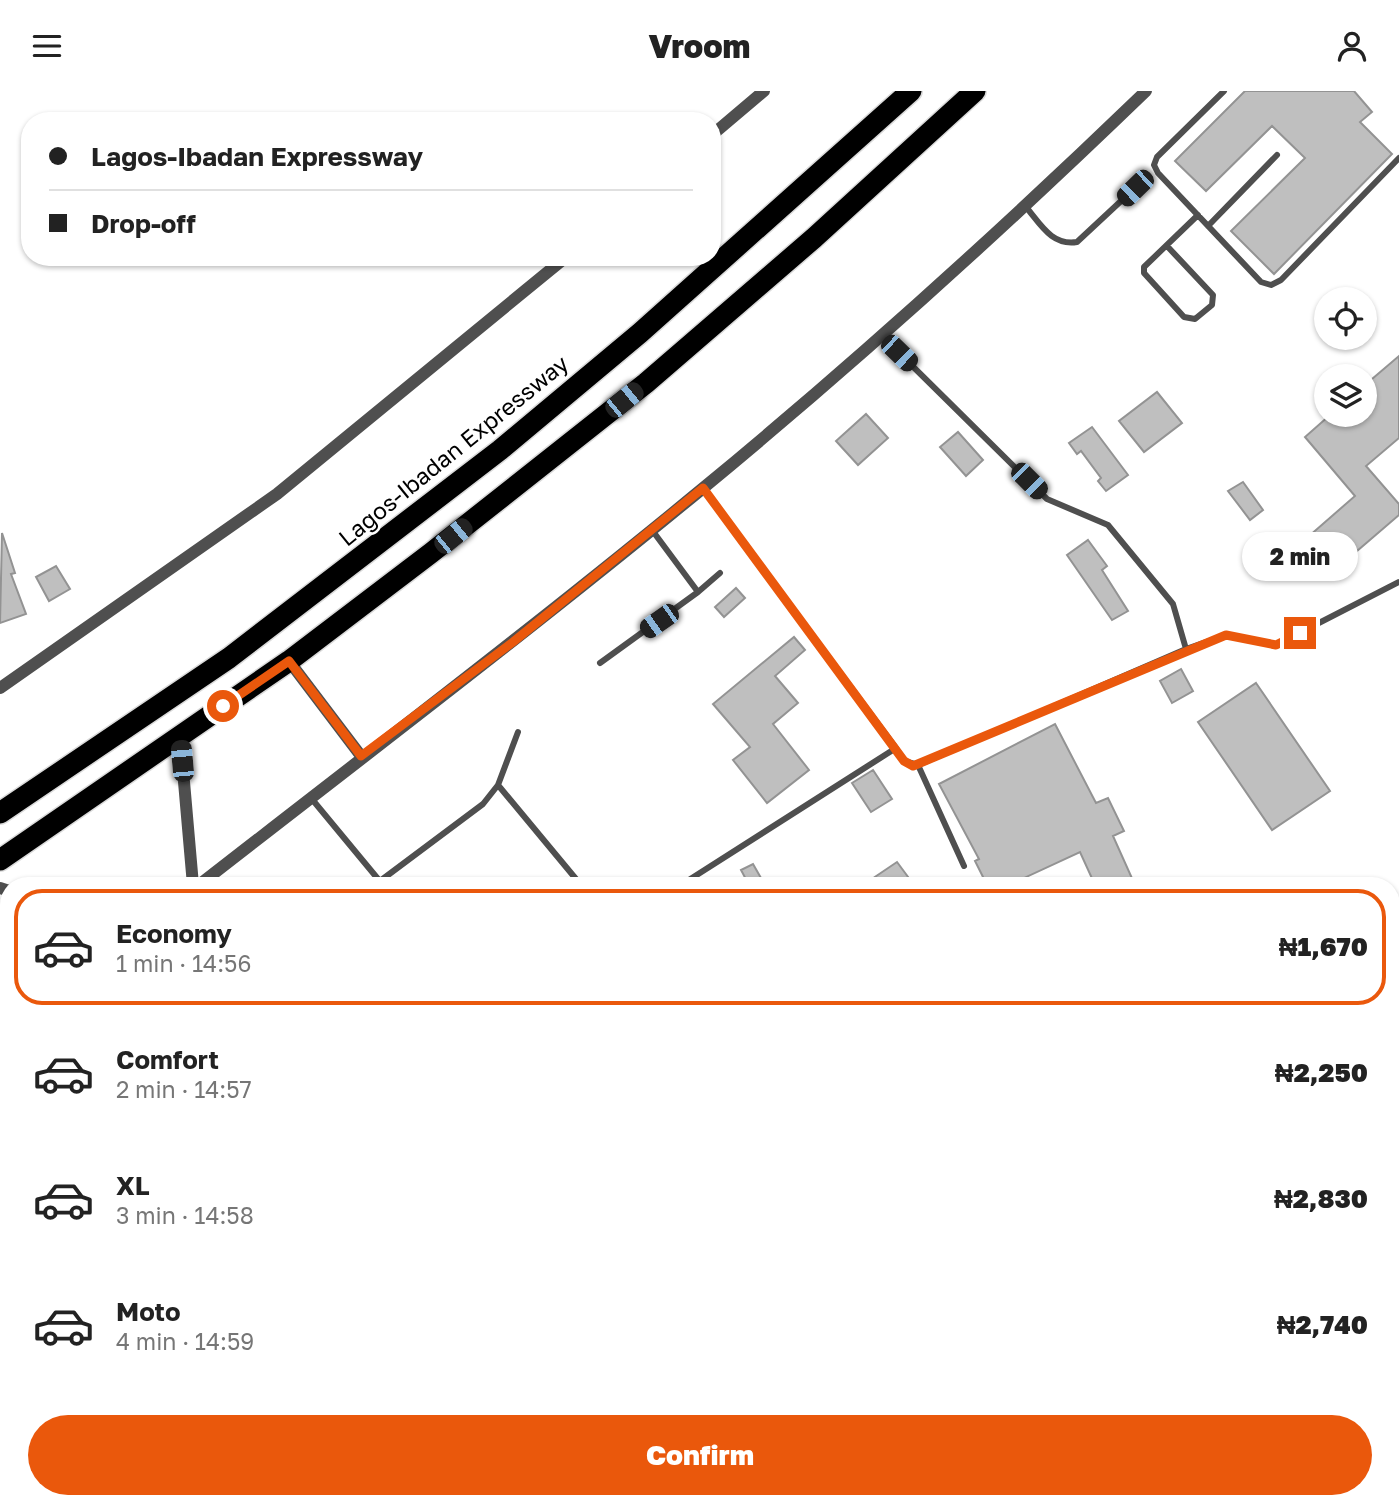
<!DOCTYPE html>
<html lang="en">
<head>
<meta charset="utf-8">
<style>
	body { margin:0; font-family:"Golos Text",sans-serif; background:#f2f2f2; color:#222; height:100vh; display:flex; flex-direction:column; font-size:26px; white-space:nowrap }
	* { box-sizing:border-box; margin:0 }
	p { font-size:23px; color:#767676 }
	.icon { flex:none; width:38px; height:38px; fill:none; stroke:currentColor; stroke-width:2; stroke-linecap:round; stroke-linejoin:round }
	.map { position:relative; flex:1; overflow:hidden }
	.drawer { position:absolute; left:0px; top:786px; width:1400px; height:632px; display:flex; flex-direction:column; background:#fff; border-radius:28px 28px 0 0; box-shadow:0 2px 5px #0004 }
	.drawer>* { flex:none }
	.top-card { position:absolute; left:21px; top:21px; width:700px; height:154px; border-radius:28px; box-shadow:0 2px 5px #0004; display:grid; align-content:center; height:154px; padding:0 28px; background:#fff }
	.fabs { position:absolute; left:1314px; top:196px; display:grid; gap:14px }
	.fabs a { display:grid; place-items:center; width:63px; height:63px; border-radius:50%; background:#fff; box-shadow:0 2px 5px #0004; font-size:35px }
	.end { position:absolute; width:32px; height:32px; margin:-16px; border:9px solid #ea580c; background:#fff; box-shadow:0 0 0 4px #fff }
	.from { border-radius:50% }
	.bubble { position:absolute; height:49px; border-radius:24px; background:#fff; box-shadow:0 2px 5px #0004; font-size:23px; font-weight:800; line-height:49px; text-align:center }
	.car { position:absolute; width:21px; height:42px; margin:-21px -10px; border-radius:9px; box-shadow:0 0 5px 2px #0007; background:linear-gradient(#222 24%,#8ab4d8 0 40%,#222 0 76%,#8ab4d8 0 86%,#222 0) }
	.top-card b { display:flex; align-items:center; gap:24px; height:66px; font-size:26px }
	.top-card b+b { border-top:2px solid #e0e0e0 }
	.top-card i { width:18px; height:18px; background:#222 }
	ul { padding:12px 0 0; list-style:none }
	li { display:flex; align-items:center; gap:21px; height:116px; margin:0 14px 10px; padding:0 14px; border:4px solid transparent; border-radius:28px }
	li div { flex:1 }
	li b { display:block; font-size:26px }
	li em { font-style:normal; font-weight:800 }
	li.current { border-color:#ea580c }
	li>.icon { width:63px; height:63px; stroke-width:1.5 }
	.cta { display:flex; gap:14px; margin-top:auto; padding:14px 28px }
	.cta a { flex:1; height:80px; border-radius:42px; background:#ea580c; color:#fff; font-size:28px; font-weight:800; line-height:80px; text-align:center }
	header { display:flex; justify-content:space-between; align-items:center; height:91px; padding:0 28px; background:#fff; font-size:32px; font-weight:800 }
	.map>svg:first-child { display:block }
	.building { fill:#bfbfbf; stroke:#939393; stroke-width:2 }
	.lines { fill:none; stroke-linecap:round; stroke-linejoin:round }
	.motorway-casing { stroke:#dbdbdb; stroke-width:24 }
	.service { stroke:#4f4f4f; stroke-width:6 }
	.minor { stroke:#4f4f4f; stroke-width:12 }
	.motorway { stroke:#000; stroke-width:21 }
	.route { stroke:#ea580c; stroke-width:9 }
	.labels { text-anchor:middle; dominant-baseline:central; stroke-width:5; stroke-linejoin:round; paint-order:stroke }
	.street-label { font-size:23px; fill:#000; stroke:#fff }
</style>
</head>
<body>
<header><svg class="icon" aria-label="menu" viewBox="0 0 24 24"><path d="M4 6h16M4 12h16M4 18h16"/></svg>Vroom<svg class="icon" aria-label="person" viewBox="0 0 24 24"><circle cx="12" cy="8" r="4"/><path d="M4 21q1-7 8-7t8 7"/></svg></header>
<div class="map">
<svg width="1399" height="1417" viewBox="0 0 1399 1417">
	<rect width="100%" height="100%" fill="#fff"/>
	<!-- building -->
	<path class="building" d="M 1245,0 L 1354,0 L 1372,21 L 1360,31 L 1392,63 L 1274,183 L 1231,140 L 1305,67 L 1272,35 L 1206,100 L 1175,70 Z
		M 1399,265 L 1399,347 L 1366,375 L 1399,413 L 1399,424 L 1329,484 L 1301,452 L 1355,405 L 1305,346 L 1330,324 L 1365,324 L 1365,294 Z
		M 1157,301 L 1182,332 L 1144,361 L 1119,330 Z
		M 866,323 L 888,347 L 858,374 L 836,350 Z
		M 1092,336 L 1128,384 L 1106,400 L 1098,390 L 1101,387 L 1081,360 L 1077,363 L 1069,352 Z
		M 958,341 L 983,369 L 966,385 L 940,356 Z
		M 1243,391 L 1263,419 L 1250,429 L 1228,400 Z
		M 2,442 L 15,482 L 11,483 L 26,523 L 0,532 Z
		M 1088,449 L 1107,475 L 1102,479 L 1128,520 L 1112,529 L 1067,464 Z
		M 56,475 L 70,498 L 49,510 L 36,486 Z
		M 736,497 L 745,507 L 724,526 L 715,516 Z
		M 794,546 L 805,559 L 775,585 L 798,612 L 773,633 L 809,679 L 767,712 L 733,669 L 750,656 L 713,613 Z
		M 1181,578 L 1193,600 L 1172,612 L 1160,590 Z
		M 1256,592 L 1330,700 L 1272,739 L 1198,631 Z
		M 1055,633 L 1096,712 L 1108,707 L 1124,740 L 1113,745 L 1135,794 L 1095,794 L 1080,761 L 1009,794 L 987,794 L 975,770 L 979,768 L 939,693 Z
		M 873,679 L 892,708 L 871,721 L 852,692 Z
		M 897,771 L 914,794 L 863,794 Z
		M 753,773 L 765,794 L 749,794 L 741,779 Z"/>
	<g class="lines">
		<defs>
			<path id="motorway" d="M 0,722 L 229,567 L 500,359 L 640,242 L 911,0
				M 0,769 L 289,570 L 431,462 L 646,292 L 814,147 L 975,0"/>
		</defs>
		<!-- motorway casing -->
		<use href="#motorway" class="motorway-casing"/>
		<!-- service -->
		<path class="service" d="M 1224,0 L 1157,66 L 1154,74 L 1158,82 L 1261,191 L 1271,194 L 1281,189 L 1399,67
			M 1026,116 C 1041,134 1052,155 1077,151 L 1135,97
			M 1208,135 L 1277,64
			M 1167,155 L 1213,204 L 1212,214 L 1195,228 L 1184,226 L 1144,182 L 1144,176 L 1198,124
			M 703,397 L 896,657
			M 652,439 L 698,501
			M 1186,558 L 1226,544 L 1276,554 L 1399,491
			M 600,572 L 698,501 L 720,482
			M 918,674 L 964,775
			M 498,694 L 581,794
			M 311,707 L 383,794
			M 380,790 L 483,713 L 498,694 L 518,641
			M 681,794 L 896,657 L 904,670 L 918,674 L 1186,558 L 1173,513 L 1108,434 L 1047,408 L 882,245
			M 0,1159 L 9,1174
			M 0,1251 L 9,1246
			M 966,1409 L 966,1417
			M 1104,1409 L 1104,1417
			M 859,1417 L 859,1409"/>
		<!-- minor -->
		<path class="minor" d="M 712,44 L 764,0
			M 289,570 L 361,665
			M 0,597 L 277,403 L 566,166
			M 180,645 L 193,794
			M 199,794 C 367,663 537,534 702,398 C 855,272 1003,138 1146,0
			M 0,797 L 9,800
			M 0,866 L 9,871
			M 0,919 L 9,914
			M 1391,1290 L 1399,1290
			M 1391,1389 L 1399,1389
			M 1391,1401 L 1399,1401
			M 252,1409 L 252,1417"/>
		<!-- motorway -->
		<use href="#motorway" class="motorway"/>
	</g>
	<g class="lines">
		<!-- route -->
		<path class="route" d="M 223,615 L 289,570 L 361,665 L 513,551 L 703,397 L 904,670 L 913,675 L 1226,544 L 1276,554 L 1300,542"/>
	</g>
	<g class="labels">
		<!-- street labels -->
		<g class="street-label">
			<text transform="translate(453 359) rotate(-39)">Lagos-Ibadan Expressway</text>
		</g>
	</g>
</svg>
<div class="fabs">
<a><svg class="icon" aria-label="locate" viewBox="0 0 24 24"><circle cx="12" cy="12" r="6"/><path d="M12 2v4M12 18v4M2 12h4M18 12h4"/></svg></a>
<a><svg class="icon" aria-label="layers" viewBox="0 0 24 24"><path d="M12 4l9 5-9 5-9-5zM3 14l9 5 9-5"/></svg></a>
</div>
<i class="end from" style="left:223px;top:615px"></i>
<i class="end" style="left:1300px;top:542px"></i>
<div class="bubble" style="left:1242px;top:441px;width:116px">2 min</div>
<i class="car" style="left:1135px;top:97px;rotate:226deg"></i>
<i class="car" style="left:899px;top:262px;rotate:134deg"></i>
<i class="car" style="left:624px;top:309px;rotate:51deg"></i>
<i class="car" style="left:1029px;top:390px;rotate:135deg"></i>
<i class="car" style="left:453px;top:445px;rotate:51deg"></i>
<i class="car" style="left:659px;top:530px;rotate:235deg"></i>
<i class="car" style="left:182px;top:670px;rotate:355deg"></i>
<div class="top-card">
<b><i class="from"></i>Lagos-Ibadan Expressway</b>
<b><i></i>Drop-off</b>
</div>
<section class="drawer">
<ul>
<li class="current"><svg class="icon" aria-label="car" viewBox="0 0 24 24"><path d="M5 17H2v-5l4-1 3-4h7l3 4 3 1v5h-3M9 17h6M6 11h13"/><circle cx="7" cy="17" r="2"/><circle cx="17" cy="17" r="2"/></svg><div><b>Economy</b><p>1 min · 14:56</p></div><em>₦1,670</em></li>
<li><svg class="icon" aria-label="car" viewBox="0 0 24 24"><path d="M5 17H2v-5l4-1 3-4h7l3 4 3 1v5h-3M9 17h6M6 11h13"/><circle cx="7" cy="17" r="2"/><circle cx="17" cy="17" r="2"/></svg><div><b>Comfort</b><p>2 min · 14:57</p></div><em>₦2,250</em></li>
<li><svg class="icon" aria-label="car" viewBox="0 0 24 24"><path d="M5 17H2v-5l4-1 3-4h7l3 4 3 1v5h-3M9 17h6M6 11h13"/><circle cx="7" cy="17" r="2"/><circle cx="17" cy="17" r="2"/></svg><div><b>XL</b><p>3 min · 14:58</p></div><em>₦2,830</em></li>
<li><svg class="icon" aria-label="car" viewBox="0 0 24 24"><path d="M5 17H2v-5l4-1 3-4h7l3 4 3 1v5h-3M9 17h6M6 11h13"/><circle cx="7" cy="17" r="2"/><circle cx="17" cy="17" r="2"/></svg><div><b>Moto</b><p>4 min · 14:59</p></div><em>₦2,740</em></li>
</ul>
<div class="cta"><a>Confirm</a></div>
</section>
</div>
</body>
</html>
